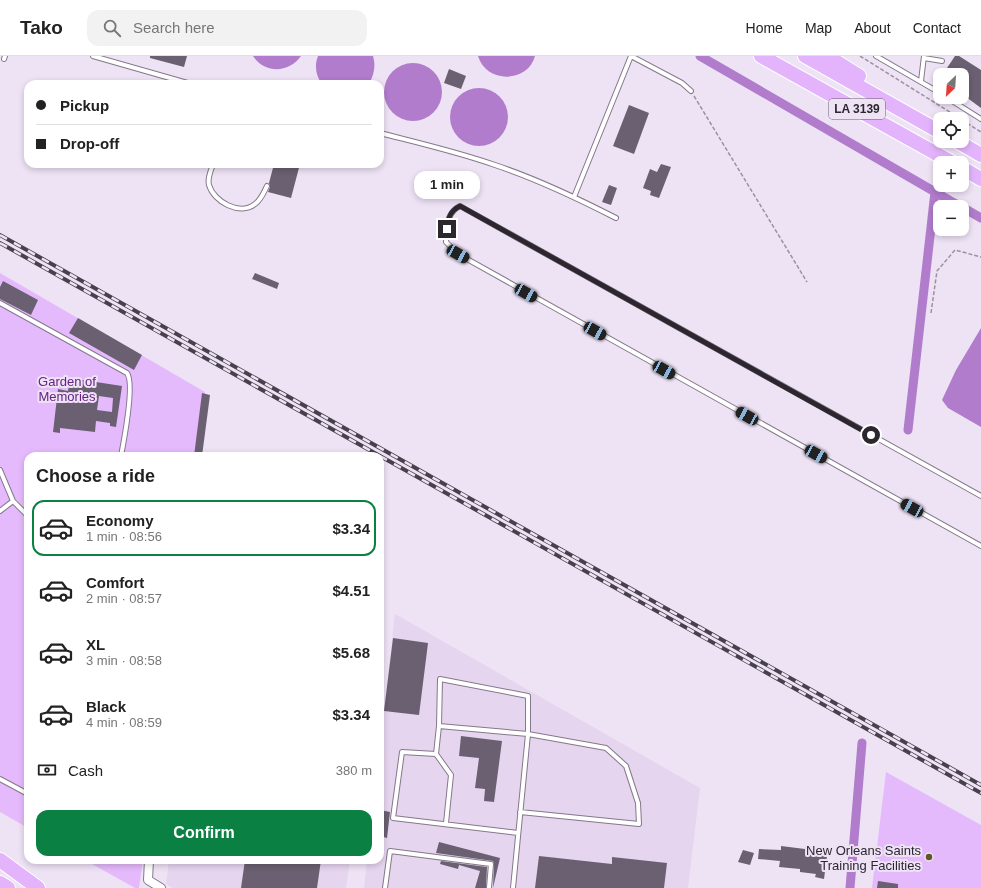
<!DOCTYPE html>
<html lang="en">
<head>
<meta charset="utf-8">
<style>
	body { margin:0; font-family:Helvetica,sans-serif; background:#f2f2f2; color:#222; height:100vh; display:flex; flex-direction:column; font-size:15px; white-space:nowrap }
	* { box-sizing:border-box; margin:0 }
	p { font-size:13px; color:#767676 }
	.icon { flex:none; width:22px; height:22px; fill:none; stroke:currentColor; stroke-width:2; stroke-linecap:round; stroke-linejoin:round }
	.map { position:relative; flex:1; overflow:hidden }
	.details { position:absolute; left:24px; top:396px; width:360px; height:412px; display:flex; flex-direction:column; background:#fff; border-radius:12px; box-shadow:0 2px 6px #0003 }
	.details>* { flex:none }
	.banner { position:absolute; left:24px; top:24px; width:360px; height:88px; border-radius:12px; box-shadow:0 2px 6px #0003; display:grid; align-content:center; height:88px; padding:0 12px; background:#fff }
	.needle { width:26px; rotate:205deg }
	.buttons { position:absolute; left:933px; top:12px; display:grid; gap:8px }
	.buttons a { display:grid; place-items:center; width:36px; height:36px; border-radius:8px; background:#fff; box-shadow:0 2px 6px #0003; font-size:20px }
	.end { position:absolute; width:18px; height:18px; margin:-9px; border:5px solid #2c272f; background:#fff; box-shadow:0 0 0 2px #fff }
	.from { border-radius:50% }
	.bubble { position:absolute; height:28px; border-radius:12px; background:#fff; box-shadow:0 2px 6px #0003; font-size:13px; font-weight:700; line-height:28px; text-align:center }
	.car { position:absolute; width:12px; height:24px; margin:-12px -6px; border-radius:5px; box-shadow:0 0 3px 1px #0007; background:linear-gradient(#222 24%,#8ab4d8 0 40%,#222 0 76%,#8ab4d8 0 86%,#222 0) }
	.banner b { display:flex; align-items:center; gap:14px; height:38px; font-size:15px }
	.banner b+b { border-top:1px solid #e0e0e0 }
	.banner i { width:10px; height:10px; background:#222 }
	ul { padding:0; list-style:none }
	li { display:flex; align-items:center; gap:12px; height:56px; margin:0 8px 6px; padding:0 4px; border:2px solid transparent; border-radius:12px }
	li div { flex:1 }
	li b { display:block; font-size:15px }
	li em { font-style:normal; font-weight:700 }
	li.active { border-color:#0b8043 }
	li>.icon { width:36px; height:36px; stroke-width:1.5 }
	h2 { padding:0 12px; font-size:18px; line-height:48px }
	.pay { display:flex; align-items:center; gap:10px; height:44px; padding:0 12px; font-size:15px }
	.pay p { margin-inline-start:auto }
	.button { display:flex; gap:8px; margin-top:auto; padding:8px 12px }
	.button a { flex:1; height:46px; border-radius:12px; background:#0b8043; color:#fff; font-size:16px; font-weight:700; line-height:46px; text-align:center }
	header { display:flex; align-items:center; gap:24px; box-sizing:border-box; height:56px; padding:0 20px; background:#fff; border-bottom:1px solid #e0e0e0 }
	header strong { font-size:19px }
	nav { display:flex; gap:22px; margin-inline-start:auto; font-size:14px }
	.search { width:280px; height:36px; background:#f2f2f2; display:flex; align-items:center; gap:10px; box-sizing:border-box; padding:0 14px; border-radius:12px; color:#767676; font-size:15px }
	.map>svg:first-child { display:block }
	.built { fill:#e6d5ef }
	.green { fill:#e5bafc }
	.water { fill:#b17ccc }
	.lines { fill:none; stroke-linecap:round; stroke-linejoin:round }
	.canal { stroke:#b17ccc; stroke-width:9 }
	.building { fill:#6b6071; fill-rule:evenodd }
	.lane-casing { stroke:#84788a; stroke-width:6 }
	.street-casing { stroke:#84788a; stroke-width:10 }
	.highway-casing { stroke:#fff; stroke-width:16 }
	.path { stroke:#9b92a0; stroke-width:1.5; stroke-dasharray:4 2; stroke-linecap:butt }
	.lane { stroke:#fff; stroke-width:4 }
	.street { stroke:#fff; stroke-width:8 }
	.highway { stroke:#e3b4fc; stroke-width:14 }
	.rail-casing { stroke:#47414b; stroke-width:4 }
	.rail { stroke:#eee2f5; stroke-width:2.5; stroke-dasharray:8; stroke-linecap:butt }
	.route { stroke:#2c272f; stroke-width:5 }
	.poi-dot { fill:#5d5824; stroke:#eee2f5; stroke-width:1.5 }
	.labels { text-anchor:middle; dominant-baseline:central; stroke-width:4; stroke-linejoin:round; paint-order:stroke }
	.shield { fill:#eee2f5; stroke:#665f6a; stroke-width:1 }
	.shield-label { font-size:12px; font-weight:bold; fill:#2c272f }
	.park-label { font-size:13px; fill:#652282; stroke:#eee2f5 }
	.poi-label { font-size:13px; fill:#2c272f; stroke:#eee2f5; text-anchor:end }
</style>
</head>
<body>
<header>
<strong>Tako</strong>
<div class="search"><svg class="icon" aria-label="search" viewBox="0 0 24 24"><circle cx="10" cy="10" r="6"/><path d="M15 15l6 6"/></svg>Search here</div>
<nav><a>Home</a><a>Map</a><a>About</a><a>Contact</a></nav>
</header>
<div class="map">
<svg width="981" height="832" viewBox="0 0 981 832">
	<rect width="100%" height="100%" fill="#eee2f5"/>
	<!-- built -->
	<path class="built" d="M 395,558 L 700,732 L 688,832 L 364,832 L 367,804 L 380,804 L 380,691 Z
		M 169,804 L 350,804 L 346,832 L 173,832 L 166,828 Z"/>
	<!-- green -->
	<path class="green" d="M 0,217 L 205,336 L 197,400 L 28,400 L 28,772 L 0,756 Z
		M 886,716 L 981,769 L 981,832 L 872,832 Z
		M 85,804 L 143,804 L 139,832 L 135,832 Z"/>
	<!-- water -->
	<path class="water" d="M 253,0 L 301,0 C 289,17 265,18 253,0 Z
		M 318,0 L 373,0 C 376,10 374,19 369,28 L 322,28 C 316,20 314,10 318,0 Z
		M 478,0 L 535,0 C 528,27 486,28 478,0 Z
		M384 36a29 29 0 1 1 58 0a29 29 0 1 1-58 0Z
		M450 61a29 29 0 1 1 58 0a29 29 0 1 1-58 0Z
		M 981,272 L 981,371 L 948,352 L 942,344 L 956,314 Z"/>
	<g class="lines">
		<!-- canal -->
		<path class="canal" d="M 700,0 L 961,151
			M 962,151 L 981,162
			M 908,374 L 935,136
			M 850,832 L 862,687"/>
	</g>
	<!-- building -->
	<path class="building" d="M 150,0 L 187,0 L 184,11 L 150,2 Z
		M 955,0 L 959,0 L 981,14 L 981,52 L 962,38 L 962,19 L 951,19 L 945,15 Z
		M 449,13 L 466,20 L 461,33 L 444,27 Z
		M 629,49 L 649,57 L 634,98 L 613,90 Z
		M 274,108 L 300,108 L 291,142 L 268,136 L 270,131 L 269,127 Z
		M 661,108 L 671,111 L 659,142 L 650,139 L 651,135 L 643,132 L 650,113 L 657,116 Z
		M 609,129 L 617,132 L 611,149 L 602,146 Z
		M 255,217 L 279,227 L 277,233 L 252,223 Z
		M 3,225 L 38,244 L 31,259 L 0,243 L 0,231 Z
		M 78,262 L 142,299 L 134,314 L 69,277 Z
		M 70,322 L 122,330 L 116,371 L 110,370 L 110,367 L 96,365 L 95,376 L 60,372 L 60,377 L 53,376 L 58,333 L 68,335 ZM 99,340 L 113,342 L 112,356 L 97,354 Z
		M 202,337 L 210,339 L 202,400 L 194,400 Z
		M 393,582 L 428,587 L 419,659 L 384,655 Z
		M 461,680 L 502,685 L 494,746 L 484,745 L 485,733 L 475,732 L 479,702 L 459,700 Z
		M 380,754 L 390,756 L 387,782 L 380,780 Z
		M 439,786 L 500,802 L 493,832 L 494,808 L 493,805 L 436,797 Z
		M 781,790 L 805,793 L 805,790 L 812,791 L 811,798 L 827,800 L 824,823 L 815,821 L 816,818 L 800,816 L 800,813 L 779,811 L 780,805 L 758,803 L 759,793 L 781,794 Z
		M 743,794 L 754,797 L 750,809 L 738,806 Z
		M 539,800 L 612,808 L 612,801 L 667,807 L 664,832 L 535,832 Z
		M 245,804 L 321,804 L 317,832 L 241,832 Z
		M 441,805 L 487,811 L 486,832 L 475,832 L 480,815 L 459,809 L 458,813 L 440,808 Z
		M 878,825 L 898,828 L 898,832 L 877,832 Z"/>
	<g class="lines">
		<defs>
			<path id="lane" d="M 93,0 L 191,28
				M 631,0 L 682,27 L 691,35
				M 876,0 L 940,37
				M 924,2 L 942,5
				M 4,3 L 5,0
				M 921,25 L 924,0
				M 946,41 L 981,63
				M 380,77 C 419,87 458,96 495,109 C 537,123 577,142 616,162
				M 213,108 C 211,115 207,122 209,129 C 214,146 240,160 255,148 C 261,144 264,136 267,130
				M 574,141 L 631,0
				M 0,247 L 127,317 C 135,328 124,384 121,400
				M 0,414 L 13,445 L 28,460
				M 981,440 L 460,150 C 446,157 447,171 446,186 L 458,198 L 981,490
				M 0,455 L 13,445
				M 439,670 L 528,678 L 606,692 L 626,710 L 638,747 L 639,768 L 520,756
				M 436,698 L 451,719 L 446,767
				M 0,723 L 28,738
				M 385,832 L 390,795 L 491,808 L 489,832
				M 513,832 L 528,678 L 528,640 L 440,623 L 439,670 L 436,698 L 402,696 L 393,762 L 518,777"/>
			<path id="street" d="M 149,804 L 148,824 L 161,832"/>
			<path id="highway" d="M 761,0 L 953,107
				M 805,0 L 940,76
				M 827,0 L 859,20
				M 957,85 L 981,99
				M 962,112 L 981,123
				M 0,804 L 38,832
				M 0,827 L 8,832"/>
		</defs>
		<!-- lane casing -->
		<use href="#lane" class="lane-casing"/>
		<!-- street casing -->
		<use href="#street" class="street-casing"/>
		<!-- highway casing -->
		<use href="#highway" class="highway-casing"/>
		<!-- path -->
		<path class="path" d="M 860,0 L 961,63
			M 694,40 L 807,226
			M 962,64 L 981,76
			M 931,257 L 937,215 L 955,194 L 981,201"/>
		<!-- lane -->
		<use href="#lane" class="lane"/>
		<!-- street -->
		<use href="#street" class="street"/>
		<!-- highway -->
		<use href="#highway" class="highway"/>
		<defs>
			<path id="rail" d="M 0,179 L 981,729
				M 0,187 L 380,400
				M 380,400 L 981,737"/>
		</defs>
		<!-- rail casing -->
		<use href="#rail" class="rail-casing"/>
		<!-- rail -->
		<use href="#rail" class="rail"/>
	</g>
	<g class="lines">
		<!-- route -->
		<path class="route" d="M 447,173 C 448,162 450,155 460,150 L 871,379"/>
	</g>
	<!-- markers -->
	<circle class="poi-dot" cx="929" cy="801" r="4"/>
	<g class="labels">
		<!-- shield labels -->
		<rect class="shield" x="829" y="43" width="56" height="20" rx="3"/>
		<g class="shield-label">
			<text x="857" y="53">LA 3139</text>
		</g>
		<!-- park labels -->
		<g class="park-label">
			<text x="67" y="325">Garden of<tspan x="67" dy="15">Memories</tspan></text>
		</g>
		<!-- poi labels -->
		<g class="poi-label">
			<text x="921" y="794">New Orleans Saints<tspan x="921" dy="15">Training Facilities</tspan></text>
		</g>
	</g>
</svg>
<div class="buttons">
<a><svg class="needle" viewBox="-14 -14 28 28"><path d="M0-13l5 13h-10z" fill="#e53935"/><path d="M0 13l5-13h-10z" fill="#767676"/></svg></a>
<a><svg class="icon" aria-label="locate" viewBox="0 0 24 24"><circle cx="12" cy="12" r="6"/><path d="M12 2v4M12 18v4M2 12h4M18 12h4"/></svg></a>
<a>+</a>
<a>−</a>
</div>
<i class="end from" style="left:871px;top:379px"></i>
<i class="end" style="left:447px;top:173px"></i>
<div class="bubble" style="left:414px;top:115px;width:66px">1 min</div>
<i class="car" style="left:458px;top:198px;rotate:119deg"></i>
<i class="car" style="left:526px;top:237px;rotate:119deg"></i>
<i class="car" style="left:595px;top:275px;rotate:119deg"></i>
<i class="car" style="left:664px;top:314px;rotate:119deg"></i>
<i class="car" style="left:747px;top:360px;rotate:299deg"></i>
<i class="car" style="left:816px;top:398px;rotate:119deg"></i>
<i class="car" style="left:912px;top:452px;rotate:299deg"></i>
<div class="banner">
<b><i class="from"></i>Pickup</b>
<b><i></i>Drop-off</b>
</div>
<section class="details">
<h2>Choose a ride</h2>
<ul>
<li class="active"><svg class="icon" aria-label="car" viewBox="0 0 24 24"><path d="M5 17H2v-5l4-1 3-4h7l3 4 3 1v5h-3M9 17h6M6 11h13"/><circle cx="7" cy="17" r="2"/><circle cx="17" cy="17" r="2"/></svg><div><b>Economy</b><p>1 min · 08:56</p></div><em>$3.34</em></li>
<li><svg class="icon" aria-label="car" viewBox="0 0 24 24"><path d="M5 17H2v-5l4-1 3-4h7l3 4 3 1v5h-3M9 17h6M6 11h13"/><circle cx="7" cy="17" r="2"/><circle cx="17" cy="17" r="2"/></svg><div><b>Comfort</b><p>2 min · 08:57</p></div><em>$4.51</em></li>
<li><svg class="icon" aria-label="car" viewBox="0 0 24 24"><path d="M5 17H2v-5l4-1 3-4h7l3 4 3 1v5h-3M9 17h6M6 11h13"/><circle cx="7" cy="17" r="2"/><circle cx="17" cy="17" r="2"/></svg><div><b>XL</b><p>3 min · 08:58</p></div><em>$5.68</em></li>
<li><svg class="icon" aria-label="car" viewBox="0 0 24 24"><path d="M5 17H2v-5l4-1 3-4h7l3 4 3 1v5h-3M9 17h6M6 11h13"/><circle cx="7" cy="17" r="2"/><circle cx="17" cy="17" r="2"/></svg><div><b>Black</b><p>4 min · 08:59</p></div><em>$3.34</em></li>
</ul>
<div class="pay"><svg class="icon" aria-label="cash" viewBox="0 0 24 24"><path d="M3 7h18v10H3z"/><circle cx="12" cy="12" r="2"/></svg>Cash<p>380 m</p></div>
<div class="button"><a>Confirm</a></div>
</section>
</div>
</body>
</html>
